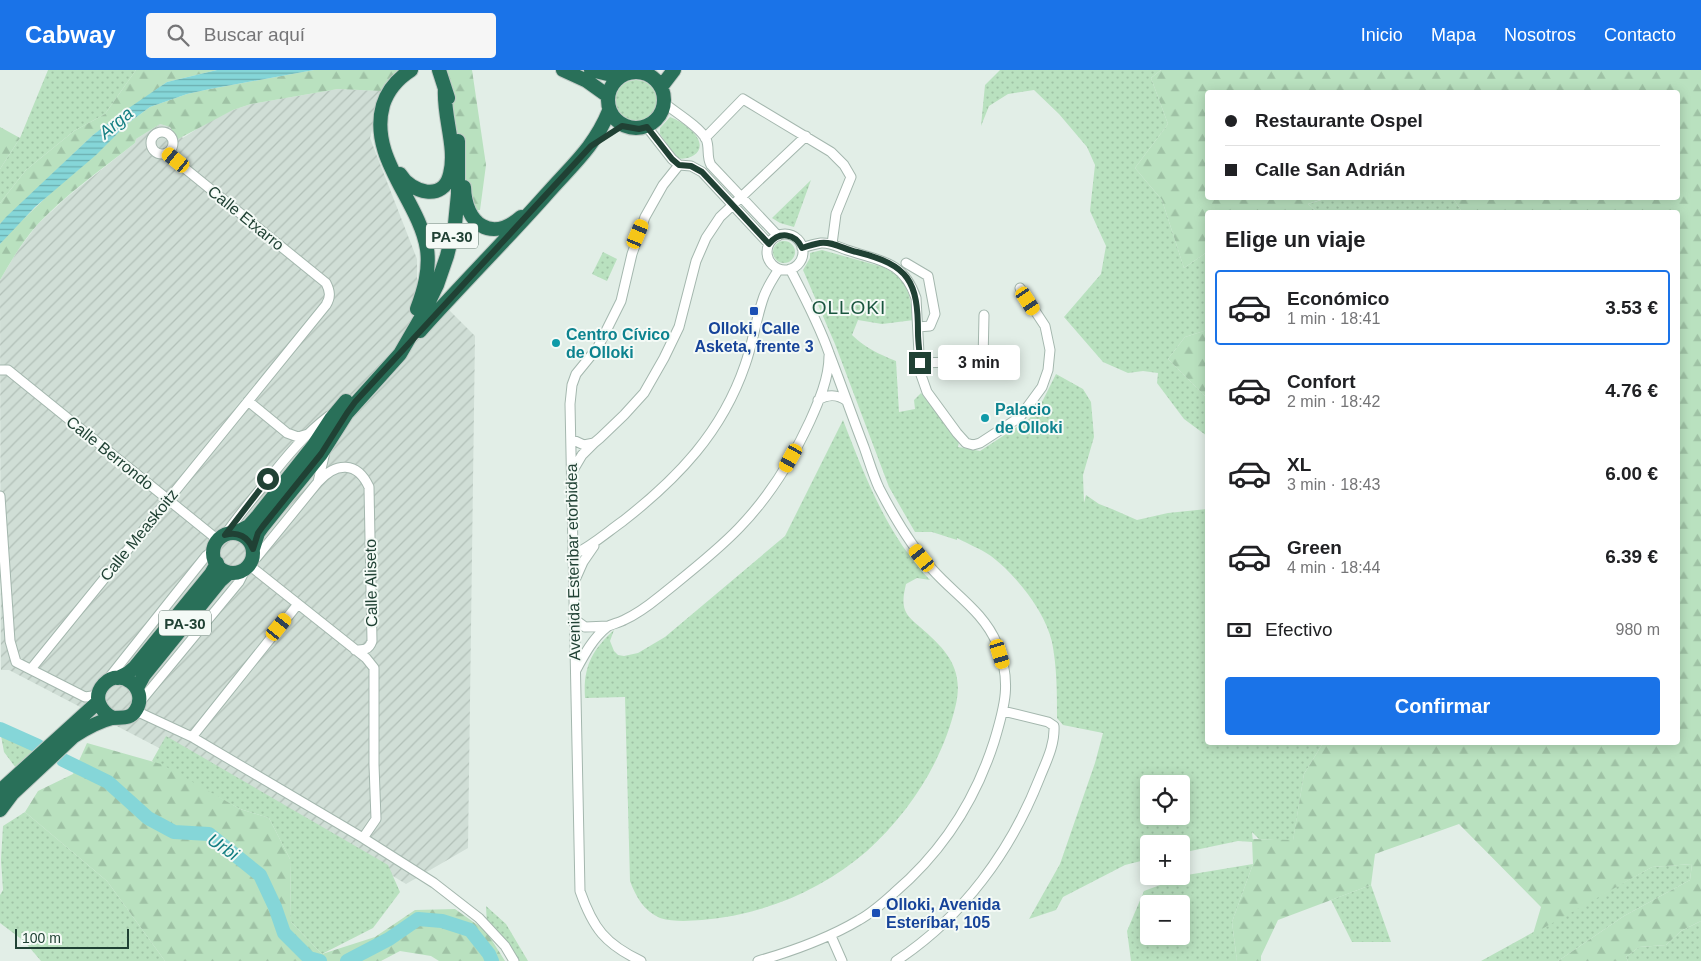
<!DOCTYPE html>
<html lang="es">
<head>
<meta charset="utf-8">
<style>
	body { margin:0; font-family:Helvetica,sans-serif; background:#f6f6f6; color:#202124; height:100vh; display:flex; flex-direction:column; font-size:19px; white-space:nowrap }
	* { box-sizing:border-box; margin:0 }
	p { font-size:16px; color:#757577 }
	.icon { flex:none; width:28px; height:28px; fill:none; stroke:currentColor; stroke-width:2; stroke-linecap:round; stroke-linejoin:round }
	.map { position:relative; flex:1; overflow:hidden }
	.panel { position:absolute; left:1205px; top:140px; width:475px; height:535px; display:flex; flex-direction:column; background:#fff; border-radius:5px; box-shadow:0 2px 12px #0003 }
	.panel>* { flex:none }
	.banner { position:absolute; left:1205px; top:20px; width:475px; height:110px; border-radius:5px; box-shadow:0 2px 12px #0003; display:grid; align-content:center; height:110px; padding:0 20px; background:#fff }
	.fabs { position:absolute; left:1140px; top:705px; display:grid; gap:10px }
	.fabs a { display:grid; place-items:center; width:50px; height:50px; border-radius:5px; background:#fff; box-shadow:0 2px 12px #0003; font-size:25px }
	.scale { position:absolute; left:15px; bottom:12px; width:114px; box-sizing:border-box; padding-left:5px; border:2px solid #204134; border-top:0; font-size:14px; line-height:18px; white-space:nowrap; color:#204134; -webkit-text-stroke:4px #f4faf6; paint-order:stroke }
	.end { position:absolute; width:22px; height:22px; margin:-11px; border:6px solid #204134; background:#fff; box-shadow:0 0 0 2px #fff }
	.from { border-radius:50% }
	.bubble { position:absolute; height:35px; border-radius:5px; background:#fff; box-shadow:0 2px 12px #0003; font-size:16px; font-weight:800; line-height:35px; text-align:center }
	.car { position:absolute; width:15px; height:30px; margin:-15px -8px; border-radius:6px; box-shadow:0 0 4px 1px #0007; background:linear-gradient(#f5c518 24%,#345 0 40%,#f5c518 0 76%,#345 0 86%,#f5c518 0) }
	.banner b { display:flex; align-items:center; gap:18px; height:48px; font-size:19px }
	.banner b+b { border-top:1px solid #e0e0e0 }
	.banner i { width:12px; height:12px; background:#202124 }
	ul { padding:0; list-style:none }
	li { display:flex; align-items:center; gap:15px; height:75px; margin:0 10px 8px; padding:0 10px; border:2px solid transparent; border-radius:5px }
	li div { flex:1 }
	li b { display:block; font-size:19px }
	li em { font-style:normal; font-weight:800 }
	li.on { border-color:#1a73e8 }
	li>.icon { width:45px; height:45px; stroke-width:1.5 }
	h2 { padding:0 20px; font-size:22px; line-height:60px }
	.pay { display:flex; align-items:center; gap:12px; height:55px; padding:0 20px; font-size:19px }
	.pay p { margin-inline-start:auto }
	.primary-button { display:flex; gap:10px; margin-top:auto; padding:10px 20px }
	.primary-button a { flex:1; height:58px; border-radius:5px; background:#1a73e8; color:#fff; font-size:20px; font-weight:800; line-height:58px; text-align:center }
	header { display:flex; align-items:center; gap:30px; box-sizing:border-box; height:70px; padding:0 25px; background:#1a73e8; color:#fff }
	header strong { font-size:24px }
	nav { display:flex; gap:28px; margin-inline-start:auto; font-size:18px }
	.search { width:350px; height:45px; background:#f6f6f6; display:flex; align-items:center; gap:12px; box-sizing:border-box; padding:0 18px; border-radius:5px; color:#757577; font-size:19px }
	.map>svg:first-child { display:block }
	.industrial { fill:url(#industrial-furrows) }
	.green { fill:url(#green-dots); fill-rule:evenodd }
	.forest { fill:url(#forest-firs) }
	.water { fill:url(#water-rules) }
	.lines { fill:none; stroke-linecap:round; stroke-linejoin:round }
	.river { stroke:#85d6d8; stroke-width:14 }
	.minor-casing { stroke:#a4b7ae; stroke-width:11 }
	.highway-casing { stroke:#c1cac6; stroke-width:16 }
	.minor { stroke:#fff; stroke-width:9 }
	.highway { stroke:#297059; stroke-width:14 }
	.route { stroke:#204134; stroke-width:6 }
	.transit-dot { fill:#1a4fb4; stroke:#f4faf6; stroke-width:2 }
	.culture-dot { fill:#0f9aa8; stroke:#f4faf6; stroke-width:2 }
	.labels { text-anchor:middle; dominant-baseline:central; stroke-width:4; stroke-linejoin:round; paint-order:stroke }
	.shield { fill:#f4faf6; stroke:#60786e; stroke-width:1 }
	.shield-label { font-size:15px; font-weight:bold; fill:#204134 }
	.street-label { font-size:16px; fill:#204134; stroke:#f4faf6 }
	.transit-label { font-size:16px; font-weight:bold; fill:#164399; stroke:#f4faf6 }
	.culture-label { font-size:16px; font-weight:bold; fill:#0d838f; stroke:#f4faf6; text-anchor:start }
	.water-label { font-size:18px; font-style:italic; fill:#147f83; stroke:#f4faf6 }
	.quarter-label { font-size:19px; letter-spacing:1px; fill:#1a553f; stroke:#f4faf6 }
</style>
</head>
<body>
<header>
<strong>Cabway</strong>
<div class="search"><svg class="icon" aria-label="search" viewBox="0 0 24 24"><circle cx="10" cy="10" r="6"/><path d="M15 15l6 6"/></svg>Buscar aquí</div>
<nav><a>Inicio</a><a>Mapa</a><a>Nosotros</a><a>Contacto</a></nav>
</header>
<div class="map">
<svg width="1701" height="891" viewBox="0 0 1701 891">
	<defs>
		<pattern id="industrial-furrows" width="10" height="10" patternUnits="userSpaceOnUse" patternTransform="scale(1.25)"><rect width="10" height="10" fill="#d0ded6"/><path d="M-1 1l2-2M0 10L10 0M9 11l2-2" fill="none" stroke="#b2c0b8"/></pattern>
		<pattern id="green-dots" width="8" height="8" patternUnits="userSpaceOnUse" patternTransform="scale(1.25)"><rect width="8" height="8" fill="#b9e1bf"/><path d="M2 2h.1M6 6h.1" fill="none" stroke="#9fc2a5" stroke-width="1.8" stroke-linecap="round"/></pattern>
		<pattern id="forest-firs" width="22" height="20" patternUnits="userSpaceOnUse" patternTransform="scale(1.25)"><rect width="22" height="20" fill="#b9e1bf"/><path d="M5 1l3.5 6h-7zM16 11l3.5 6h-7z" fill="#9fc2a5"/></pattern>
		<pattern id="water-rules" width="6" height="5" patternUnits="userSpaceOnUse" patternTransform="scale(1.25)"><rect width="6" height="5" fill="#85d6d8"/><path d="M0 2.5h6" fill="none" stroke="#6cafb0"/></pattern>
	</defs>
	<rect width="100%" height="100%" fill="#e2eee7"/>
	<!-- industrial -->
	<path class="industrial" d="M 338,19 L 381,21 L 381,25 L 370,68 L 417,189 L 417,254 L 449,240 L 475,266 L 468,778 L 406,814 L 315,759 L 9,600 L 1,600 L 0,210 L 18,180 L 37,155 L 67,127 L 135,73 L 136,69 L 160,54 L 170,57 L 183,68 L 206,53 L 233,40 L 251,34 Z"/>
	<!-- green -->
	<path class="green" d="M 48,0 L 136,0 L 105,44 L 74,61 L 26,100 L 0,133 L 0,99 L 20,68 Z
		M 1000,0 L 1161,0 L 1151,8 L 1168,54 L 1135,98 L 1162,130 L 1184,198 L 1207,182 L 1207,260 L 1185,267 L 1168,289 L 1207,328 L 1207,366 L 1184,349 L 1157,313 L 1158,303 L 1143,301 L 1128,303 L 1103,292 L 1064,247 L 1101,204 L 1106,176 L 1090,141 L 1095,95 L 1087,77 L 1059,44 L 1034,20 L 1008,24 L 989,36 L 981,56 L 985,15 Z
		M615 31a21 21 0 1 1 42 0a21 21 0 1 1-42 0Z
		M 670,47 C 679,50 694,60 698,69 C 705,83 689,91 677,88 L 660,64 L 660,58 Z
		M 811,110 L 794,157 L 780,153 L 772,148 Z
		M 1328,128 L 1453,128 L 1462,142 L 1317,142 L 1308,134 Z
		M773 182a11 11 0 1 1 22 0a11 11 0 1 1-22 0Z
		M 822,180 L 883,197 L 897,205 L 905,215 L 909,225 L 914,250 L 882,254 L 858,250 L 852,265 C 865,278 879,284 896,291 L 899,342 L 915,339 L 914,330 L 921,323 L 959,372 L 958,377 L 980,381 L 1029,349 L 1043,330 L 1056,304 L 1083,319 L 1091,332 L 1094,367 L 1083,405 L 1084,433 L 1086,425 L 1099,434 L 1112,439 L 1137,450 L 1168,443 L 1207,439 L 1208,672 L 1323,673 L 1304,704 L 1293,771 L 1259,769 L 1252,762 L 1253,772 L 1238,771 L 1181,783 L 1181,774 L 1149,774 L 1149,789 L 1125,795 L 1063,827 L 1056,840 L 1029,849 L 1060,794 L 1095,693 L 1103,663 L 1063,655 L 1057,648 C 1057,623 1057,597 1052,572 C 1045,541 1016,505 991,486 C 981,479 968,474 957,468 L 957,470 L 932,462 L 915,462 L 889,417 L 835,274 L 803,200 L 810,188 L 810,183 ZM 1149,714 L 1181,714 L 1181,746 L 1149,746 Z
		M 603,182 L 617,189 L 607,211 L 592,204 Z
		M 843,350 C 865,407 887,465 930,510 L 917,508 L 906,514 C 904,523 902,531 905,540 C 907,546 915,553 920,557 C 945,579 964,597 956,634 C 943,691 910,742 867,781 C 821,821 762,845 702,850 C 689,851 673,852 660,848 C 644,841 636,827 630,811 L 625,627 L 585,628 C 583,597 592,580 614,560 L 610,571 L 614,581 L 618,585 L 624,586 L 638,583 L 665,567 L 785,466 Z
		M 0,660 L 38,678 L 16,698 L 4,682 Z
		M 166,666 L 388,795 L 400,822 L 373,858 L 322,884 L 291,852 L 290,789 L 269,748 L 240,739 L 152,691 Z
		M 25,742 L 107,811 L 165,891 L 41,891 L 24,871 L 0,853 L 0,825 L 3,820 L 1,790 L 3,756 Z
		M 1253,794 L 1232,852 L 1237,891 L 1131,891 L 1127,861 L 1144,821 L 1187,805 ZM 1149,834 L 1181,834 L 1181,866 L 1149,866 Z
		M 1692,794 L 1690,810 L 1624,846 L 1558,891 L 1481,891 L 1652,797 Z
		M 1371,815 L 1391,872 L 1352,872 L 1331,830 Z
		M 486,836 L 506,854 L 528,891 L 509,891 L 487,856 Z
		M 1701,851 L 1701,891 L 1628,891 L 1626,887 L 1639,877 L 1666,875 L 1681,861 Z"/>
	<!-- forest -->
	<path class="forest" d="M 136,0 L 217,0 L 167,12 L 93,65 L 0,154 L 0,133 L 26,100 L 74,61 L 105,44 Z
		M 314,0 L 400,0 L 396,2 L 381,21 L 338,19 L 251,34 L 233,40 L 178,69 L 170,57 L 160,54 L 136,69 L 135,73 C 102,99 66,124 37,155 C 22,172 11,191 0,210 L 0,174 L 11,161 L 60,114 L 77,101 L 127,54 L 150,37 L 187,24 L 210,19 Z
		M 439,0 L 472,0 L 486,95 L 480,140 L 468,141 Z
		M 1161,0 L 1701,0 L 1701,851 L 1681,861 L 1666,875 L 1639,877 L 1626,887 L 1628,891 L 1558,891 L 1624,846 L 1690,810 L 1692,794 L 1652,797 L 1533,864 L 1541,837 L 1459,754 L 1375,784 L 1371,815 L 1278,850 L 1261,886 L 1261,891 L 1237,891 L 1232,852 L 1253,794 L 1252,769 L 1293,770 L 1304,704 L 1323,673 L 1678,672 L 1678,142 L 1462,142 L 1453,128 L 1678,128 L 1678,22 L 1208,22 L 1208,128 L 1326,128 L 1308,134 L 1317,142 L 1208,142 L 1207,182 L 1184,198 L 1162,130 L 1135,98 L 1168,54 L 1151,8 Z
		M 0,57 L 20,68 L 0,99 Z
		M 1207,260 L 1208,260 L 1207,328 L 1168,289 L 1185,267 Z
		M 87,673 L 161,694 L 240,739 L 269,748 L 290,789 L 291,852 L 322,884 L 375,867 L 415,840 L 455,839 L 486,861 L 505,891 L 439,891 L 431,886 L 400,881 L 381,891 L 165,891 L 107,811 L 25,742 L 38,721 L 73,704 Z"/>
	<!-- water -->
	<path class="water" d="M 217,0 L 314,0 L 210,19 L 187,24 L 150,37 L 127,54 L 96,85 L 35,137 L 0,174 L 0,154 L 6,147 L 93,65 L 123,42 L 167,12 Z"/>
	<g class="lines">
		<!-- river -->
		<path class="river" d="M 0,659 L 38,676
			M 63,690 L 108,712 L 148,748 L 174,762 L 209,764 L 260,805 L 275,837 L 284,863 L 309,888 L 320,891
			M 347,891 L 389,869 L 418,849 L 442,851 L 470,860 L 489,884 L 492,891"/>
		<defs>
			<path id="minor" d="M 664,33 C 675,42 700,57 706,69 C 710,77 706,87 711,95 L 778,166
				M 647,57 L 672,89 L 679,95 L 691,96 L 702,102 L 769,174
				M151 73a11 11 0 1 1 22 0a11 11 0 1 1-22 0Z
				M 705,68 L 743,29 L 831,82 L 844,95 L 851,107 L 836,144 L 832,174
				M767 182a18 18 0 1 1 36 0a18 18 0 1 1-36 0Z
				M 802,178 C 808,176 814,174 821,173 C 830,172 838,177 847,180 C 879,191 903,190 916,228 L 920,302 L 927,322 L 957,363 L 966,373 L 973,375 L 980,373 L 1020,347 L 1042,317 L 1048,300 L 1050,280 L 1045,256 L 1020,218
				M 906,193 L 928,206 L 935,244 L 930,256 L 918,257
				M 920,293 L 983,291 L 984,245
				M 0,300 L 8,300 L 218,470
				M 818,330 C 828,324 837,324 847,331
				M 248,331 L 287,363 L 298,367 L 308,364
				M 571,369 L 584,375 L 594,373 L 600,368 L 624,345 L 644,323 L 664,288 L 679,257 L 696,191 L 706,168 L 720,147 L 806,66
				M 572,402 L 582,385 L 594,373
				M 318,412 C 336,392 357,391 369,417 L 372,571 C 369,580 364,580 355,580
				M 0,426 L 10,571 L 16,592 L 85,627 L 99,625
				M 225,465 C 238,446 253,428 268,410 C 286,387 305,364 329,346
				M 573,485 C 592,476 606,463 623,451 C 678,408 722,362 745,295 C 753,273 756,248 764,226 C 768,216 773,208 779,199
				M 253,488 L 257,487 L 318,412 L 325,382
				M 249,495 L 366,588 L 374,598 L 374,695 L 376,749 L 363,768
				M 575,510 L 583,492 L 594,476
				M 574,549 L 585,557 L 608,556
				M 31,599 L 326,235 C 331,227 330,221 326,213 L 166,83
				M 576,600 C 584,585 593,568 607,557 C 611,554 619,553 624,550 C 637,544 648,536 659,527 C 686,505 715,483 739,458 C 769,427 792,390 810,351 C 819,331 829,308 829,286
				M 108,609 L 182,516 L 206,486 L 214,480
				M 140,632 L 239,512 L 245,500
				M 136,641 L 192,667 L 363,768 L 434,813 L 479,848 L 505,876 L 514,891
				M 192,667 L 298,534
				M 831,866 L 842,891
				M 641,891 C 605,874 593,858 580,821 L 570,334 L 572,315 L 576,304 L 598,277 L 621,231 L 632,184 L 645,147 L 663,115 L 679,95
				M 758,891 C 793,881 827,869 859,850 C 872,843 883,833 894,823 C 941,783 975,731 994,672 C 1005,636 1012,611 997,574 C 984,542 954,524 932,499 C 910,475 894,447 879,418 C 873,405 869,391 864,377 C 852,346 841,314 829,283 C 819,254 804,226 790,199
				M 896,891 C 963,847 1011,781 1040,707 C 1047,690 1055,674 1054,656 L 1048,652 L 1003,641"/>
			<path id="highway" d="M 411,0 C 397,9 388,19 383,35 C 368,88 419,130 427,179 C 430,200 424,220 417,239
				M 439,0 L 448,28
				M 563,0 L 587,11 L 608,26
				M 591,0 L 620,7
				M608 30a28 28 0 1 1 56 0a28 28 0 1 1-56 0Z
				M 661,17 L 674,0
				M 400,104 C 411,123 444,132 450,104 C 457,78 443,46 445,19
				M 464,117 C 465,154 491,173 521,147
				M 420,261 C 461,215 504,172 545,126 C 571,96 594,78 609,41
				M 235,463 L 249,456 L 257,447 L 314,375 L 331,349 L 346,331
				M213 483a20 20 0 1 1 40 0a20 20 0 1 1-40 0Z
				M 253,479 L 258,463 L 263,456 L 321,384 L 347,343 L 400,284 L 422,246 L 437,215 L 447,186 L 455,154 L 458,124 L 458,71
				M 118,608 L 128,603 L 135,597 L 211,504 L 217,493
				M 137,618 L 144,605 L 220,511 L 229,503
				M 0,721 L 98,632
				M 0,740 L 12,724 L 74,666 C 85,659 100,651 112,648 C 122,647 130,650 136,640 C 149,619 121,596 104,614 C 92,627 100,641 113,648"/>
		</defs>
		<!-- minor casing -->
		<use href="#minor" class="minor-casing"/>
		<!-- highway casing -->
		<use href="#highway" class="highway-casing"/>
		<!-- minor -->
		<use href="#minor" class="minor"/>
		<!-- highway -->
		<use href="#highway" class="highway"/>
	</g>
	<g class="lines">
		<!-- route -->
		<path class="route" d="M 268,409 L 225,465 C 238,461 248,467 253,479 L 258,463 L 263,456 L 321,384 L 347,343 L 355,332 L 591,76 L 622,56 L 639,59 L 647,57 L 672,89 L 679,95 L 691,96 L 702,102 L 769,174 C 779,161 795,163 802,178 C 808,176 814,174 820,173 C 833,171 845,180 857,182 C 909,195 918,211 918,263 C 918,273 920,283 920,293"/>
	</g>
	<!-- markers -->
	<g class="transit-dot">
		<rect x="749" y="236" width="10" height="10" rx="2.5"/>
		<rect x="871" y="838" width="10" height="10" rx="2.5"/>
	</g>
	<g class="culture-dot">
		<circle cx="556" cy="273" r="5"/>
		<circle cx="985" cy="348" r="5"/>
	</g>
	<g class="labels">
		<!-- shield labels -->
		<g class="shield">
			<rect x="426" y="153.5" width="52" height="25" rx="4"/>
			<rect x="159" y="540.5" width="52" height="25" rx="4"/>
		</g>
		<g class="shield-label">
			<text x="452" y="166">PA-30</text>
			<text x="185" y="553">PA-30</text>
		</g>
		<!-- street labels -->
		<g class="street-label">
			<text transform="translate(246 148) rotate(39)">Calle Etxarro</text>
			<text transform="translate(110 383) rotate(39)">Calle Berrondo</text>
			<text transform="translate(139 465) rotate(-51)">Calle Measkoitz</text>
			<text transform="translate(573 492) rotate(-91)">Avenida Esteribar etorbidea</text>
			<text transform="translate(371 513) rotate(-91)">Calle Aliseto</text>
		</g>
		<!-- transit labels -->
		<g class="transit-label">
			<text x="754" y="258">Olloki, Calle<tspan x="754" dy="18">Asketa, frente 3</tspan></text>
			<text x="886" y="834" text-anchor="start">Olloki, Avenida<tspan x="886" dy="18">Esteríbar, 105</tspan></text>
		</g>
		<!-- culture labels -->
		<g class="culture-label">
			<text x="566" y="264">Centro Cívico<tspan x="566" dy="18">de Olloki</tspan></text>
			<text x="995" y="339">Palacio<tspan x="995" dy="18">de Olloki</tspan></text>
		</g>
		<!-- water labels -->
		<g class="water-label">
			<text transform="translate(116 53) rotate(-40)">Arga</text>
			<text transform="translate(223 777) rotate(34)">Urbi</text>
		</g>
		<!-- quarter labels -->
		<g class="quarter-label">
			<text x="849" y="237">OLLOKI</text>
		</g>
	</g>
</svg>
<div class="fabs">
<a><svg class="icon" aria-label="locate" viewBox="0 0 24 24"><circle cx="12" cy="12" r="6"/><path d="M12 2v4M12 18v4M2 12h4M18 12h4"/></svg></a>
<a>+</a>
<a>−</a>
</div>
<div class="scale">100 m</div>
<i class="end from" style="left:268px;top:409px"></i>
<i class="end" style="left:920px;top:293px"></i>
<div class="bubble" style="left:938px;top:275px;width:82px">3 min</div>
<i class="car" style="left:176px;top:90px;rotate:309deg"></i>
<i class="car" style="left:638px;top:164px;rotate:23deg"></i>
<i class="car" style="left:1028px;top:231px;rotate:147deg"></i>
<i class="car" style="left:791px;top:388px;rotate:209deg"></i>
<i class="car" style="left:922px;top:488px;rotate:321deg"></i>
<i class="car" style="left:279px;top:557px;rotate:39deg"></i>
<i class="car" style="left:1000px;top:584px;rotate:163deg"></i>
<div class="banner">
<b><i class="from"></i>Restaurante Ospel</b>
<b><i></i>Calle San Adrián</b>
</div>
<section class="panel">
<h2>Elige un viaje</h2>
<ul>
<li class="on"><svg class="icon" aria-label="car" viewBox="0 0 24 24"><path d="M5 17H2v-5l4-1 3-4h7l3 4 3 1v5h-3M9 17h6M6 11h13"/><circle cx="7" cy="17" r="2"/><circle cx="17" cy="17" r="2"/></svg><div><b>Económico</b><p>1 min · 18:41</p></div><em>3.53 €</em></li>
<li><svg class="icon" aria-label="car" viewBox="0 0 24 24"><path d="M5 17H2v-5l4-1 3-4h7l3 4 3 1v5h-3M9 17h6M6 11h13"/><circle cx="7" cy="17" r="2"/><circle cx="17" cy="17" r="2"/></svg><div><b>Confort</b><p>2 min · 18:42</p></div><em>4.76 €</em></li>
<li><svg class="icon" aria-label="car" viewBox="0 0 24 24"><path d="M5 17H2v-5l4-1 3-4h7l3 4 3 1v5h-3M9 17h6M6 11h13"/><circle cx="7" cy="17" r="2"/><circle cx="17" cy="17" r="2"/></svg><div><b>XL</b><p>3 min · 18:43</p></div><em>6.00 €</em></li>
<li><svg class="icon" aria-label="car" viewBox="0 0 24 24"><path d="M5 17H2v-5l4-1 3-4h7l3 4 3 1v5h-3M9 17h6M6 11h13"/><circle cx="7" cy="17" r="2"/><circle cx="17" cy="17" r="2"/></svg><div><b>Green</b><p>4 min · 18:44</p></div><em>6.39 €</em></li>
</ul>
<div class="pay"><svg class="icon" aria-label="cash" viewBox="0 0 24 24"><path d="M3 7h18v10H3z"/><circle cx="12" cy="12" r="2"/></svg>Efectivo<p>980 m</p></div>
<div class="primary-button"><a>Confirmar</a></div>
</section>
</div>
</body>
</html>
